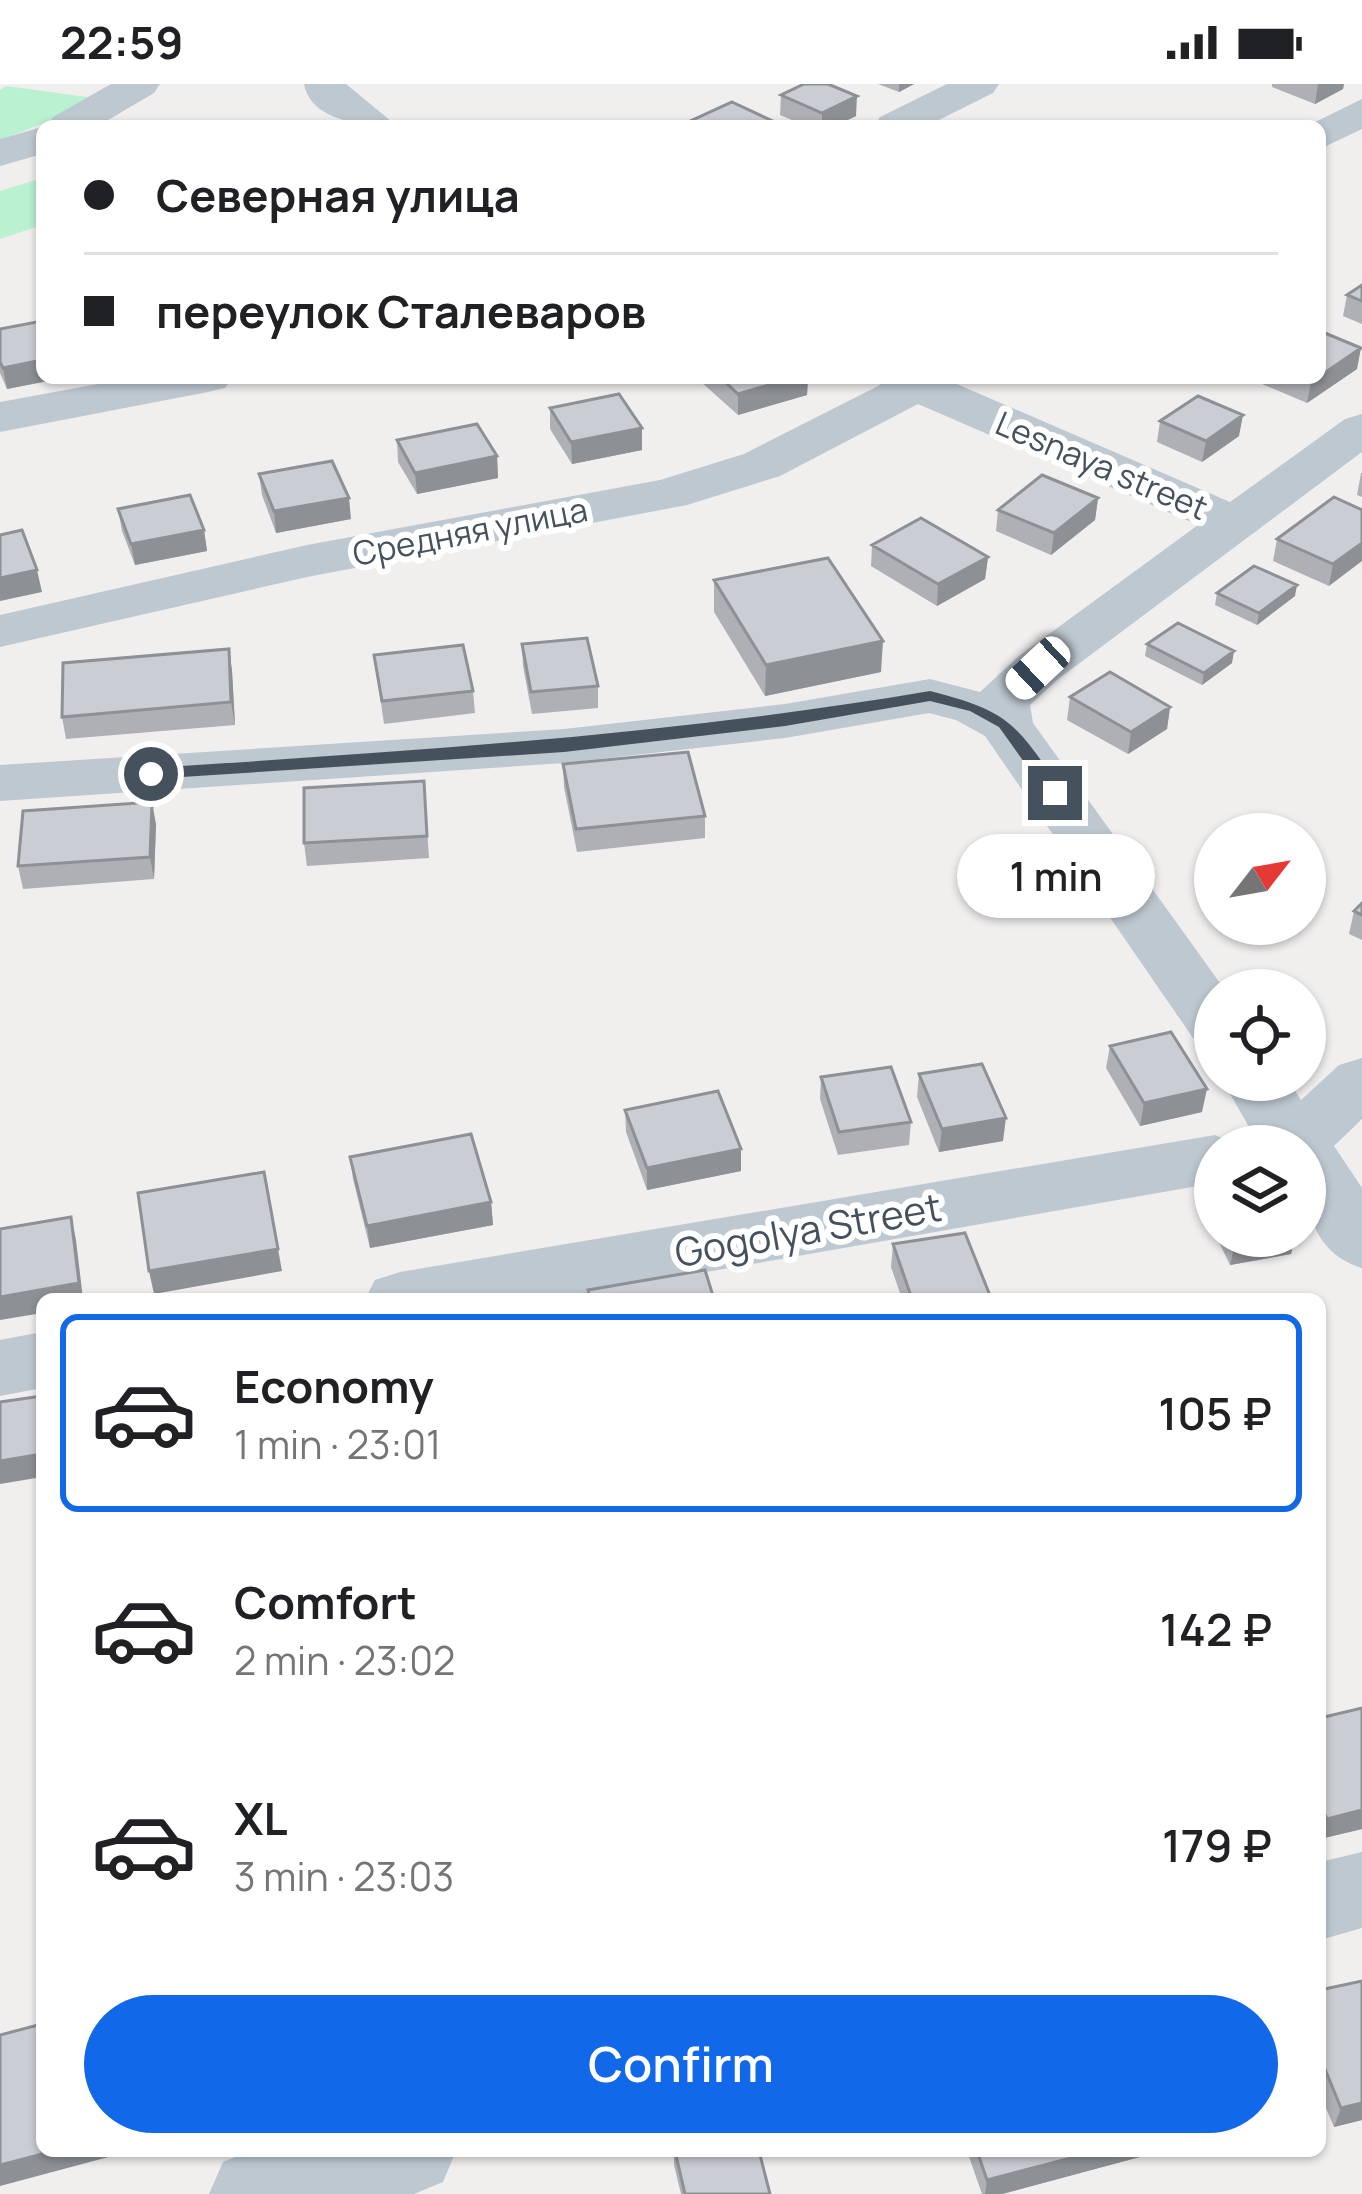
<!DOCTYPE html>
<html lang="en">
<head>
<meta charset="utf-8">
<style>
	body { margin:0; font-family:Manrope,sans-serif; background:#f2f2f2; color:#202124; height:100vh; display:flex; flex-direction:column; font-size:45px; white-space:nowrap }
	* { box-sizing:border-box; margin:0 }
	p { font-size:39px; color:#757577 }
	.icon { flex:none; width:66px; height:66px; fill:none; stroke:currentColor; stroke-width:2; stroke-linecap:round; stroke-linejoin:round }
	.map { position:relative; flex:1; overflow:hidden }
	.sheet { position:absolute; left:36px; top:1209px; width:1290px; height:864px; display:flex; flex-direction:column; background:#fff; border-radius:18px; box-shadow:0 3px 9px #0004 }
	.sheet>* { flex:none }
	.guide { position:absolute; left:36px; top:36px; width:1290px; height:264px; border-radius:18px; box-shadow:0 3px 9px #0004; display:grid; align-content:center; height:264px; padding:0 48px; background:#fff }
	.needle { width:78px; rotate:59deg }
	.tools { position:absolute; left:1194px; top:729px; display:grid; gap:24px }
	.tools a { display:grid; place-items:center; width:132px; height:132px; border-radius:50%; background:#fff; box-shadow:0 3px 9px #0004; font-size:60px }
	.end { position:absolute; width:54px; height:54px; margin:-27px; border:15px solid #45515c; background:#fff; box-shadow:0 0 0 6px #fff }
	.from { border-radius:50% }
	.bubble { position:absolute; height:84px; border-radius:42px; background:#fff; box-shadow:0 3px 9px #0004; font-size:39px; font-weight:600; line-height:84px; text-align:center }
	.car { position:absolute; width:36px; height:72px; margin:-36px -18px; border-radius:15px; box-shadow:0 0 9px 3px #0007; background:linear-gradient(#fff 24%,#345 0 40%,#fff 0 76%,#345 0 86%,#fff 0) }
	.guide b { display:flex; align-items:center; gap:42px; height:114px; font-size:45px }
	.guide b+b { border-top:3px solid #e0e0e0 }
	.guide i { width:30px; height:30px; background:#202124 }
	ul { padding:21px 0 0; list-style:none }
	li { display:flex; align-items:center; gap:36px; height:198px; margin:0 24px 18px; padding:0 24px; border:6px solid transparent; border-radius:18px }
	li div { flex:1 }
	li b { display:block; font-size:45px }
	li em { font-style:normal; font-weight:600 }
	li.active { border-color:#1168e8 }
	li>.icon { width:108px; height:108px; stroke-width:1.5 }
	.primary-button { display:flex; gap:24px; margin-top:auto; padding:24px 48px }
	.primary-button a { flex:1; height:138px; border-radius:72px; background:#1168e8; color:#fff; font-size:48px; font-weight:600; line-height:138px; text-align:center }
	.status { display:flex; justify-content:space-between; align-items:center; height:84px; padding:0 60px; background:#fff; direction:ltr }
	.status svg { height:33px; fill:currentColor }
	.map>svg:first-child { display:block }
	.green { fill:#baf1d1 }
	.lines { fill:none; stroke-linecap:round; stroke-linejoin:round }
	.minor { fill:#bec8d1; fill-rule:evenodd }
	.wall { fill:#aeb0b5 }
	.shaded-wall { fill:#8d9094 }
	.building { fill:#cacdd3; stroke:#8d9094; stroke-width:3 }
	.route { fill:#45515c }
	.labels { text-anchor:middle; dominant-baseline:central; stroke-width:12; stroke-linejoin:round; paint-order:stroke }
	.far-street-label { font-size:33px; fill:#45515c; stroke:#fff }
	.street-label { font-size:39px; fill:#45515c; stroke:#fff }
</style>
</head>
<body>
<div class="status"><b>22:59</b><svg viewBox="0 0 49 12"><path d="M0 12V9h3v3zM5 12V6h3v6zM10 12V3h3v9zM15 12V0h3v12zM26 1h20v11H26zM47 4h2v5h-2z"/></svg></div>
<div class="map">
<svg width="1362" height="2110" viewBox="0 0 1362 2110">
	<rect width="100%" height="100%" fill="#f1eeee"/>
	<!-- green -->
	<path class="green" d="M 6,2 L 94,14 L 83,24 L 0,56 L 0,6 Z
		M 42,94 L 42,141 L 0,155 L 0,107 Z"/>
	<g class="lines">
		<!-- minor -->
		<path class="minor" d="M 111,0 L 160,0 L 154,9 L 98,42 L 47,42 L 53,33 Z
			M 304,0 L 346,0 L 397,42 C 365,42 311,38 304,0 Z
			M 947,0 L 999,0 L 993,9 L 927,42 L 874,42 L 880,33 Z
			M 1362,15 L 1362,45 L 1320,65 L 1320,42 L 1307,42 Z
			M 42,43 L 42,70 L 0,82 L 0,55 Z
			M 131,294 L 232,294 L 225,304 L 208,308 L 0,348 L 0,318 Z
			M 875,294 L 943,294 L 1230,418 L 1345,335 L 1362,330 L 1362,368 L 1057,596 L 1030,621 L 1033,639 L 1225,906 L 1215,906 L 1215,961 L 1193,954 L 985,652 L 956,636 L 929,629 L 785,654 L 564,679 L 0,717 L 0,681 L 564,645 L 785,620 L 930,595 L 980,608 L 1019,572 L 1198,441 L 918,320 L 780,392 L 687,421 L 307,493 L 0,563 L 0,531 L 307,461 L 660,396 L 744,370 L 880,301 Z
			M 1362,974 L 1362,1035 L 1334,1062 L 1362,1104 L 1362,1184 C 1305,1166 1305,1113 1305,1062 L 1260,1062 L 1222,996 L 1288,996 L 1301,1016 L 1339,981 Z
			M 1215,1051 L 1241,1062 L 1215,1062 L 1215,1099 L 552,1215 L 365,1215 L 375,1196 L 400,1188 Z
			M 42,1248 L 42,1304 L 0,1312 L 0,1256 Z
			M 1362,1768 L 1362,1844 L 1320,1856 L 1320,1778 Z
			M 250,2067 L 456,2067 L 443,2098 L 414,2110 L 209,2110 L 223,2078 Z"/>
	</g>
	<!-- wall -->
	<path class="wall" d="M 878,0 L 914,0 L 899,8 Z
		M 1272,0 L 1344,0 L 1343,5 L 1315,20 L 1272,3 Z
		M 781,11 L 856,32 L 835,42 L 806,42 L 780,31 Z
		M 1362,201 L 1362,240 L 1343,232 L 1347,211 Z
		M 0,245 L 42,294 L 63,294 L 7,305 L 0,289 Z
		M 1357,285 L 1307,319 L 1248,294 L 1320,294 Z
		M 700,294 L 808,294 L 807,311 L 738,331 L 700,297 Z
		M 550,324 L 642,366 L 572,380 L 550,345 Z
		M 1160,337 L 1239,352 L 1202,378 L 1157,358 Z
		M 397,356 L 497,372 L 498,394 L 417,410 L 398,378 Z
		M 1361,389 L 1362,389 L 1362,413 L 1357,411 Z
		M 259,390 L 351,435 L 276,449 L 262,411 Z
		M 1098,414 L 1095,436 L 1051,471 L 996,447 L 998,426 Z
		M 118,425 L 204,446 L 207,467 L 135,481 L 122,447 Z
		M 1362,426 L 1329,502 L 1273,477 L 1277,455 Z
		M 872,461 L 988,473 L 985,495 L 937,522 L 871,482 Z
		M 714,496 L 881,588 L 765,612 L 714,528 Z
		M 1217,509 L 1295,512 L 1257,541 L 1215,521 Z
		M 522,560 L 598,602 L 598,624 L 532,630 L 523,582 Z
		M 1147,560 L 1232,579 L 1202,601 L 1145,572 Z
		M 229,565 L 232,587 L 235,641 L 66,655 L 62,633 Z
		M 374,571 L 473,607 L 475,629 L 384,640 Z
		M 1070,613 L 1170,623 L 1167,645 L 1128,670 L 1067,636 Z
		M 563,680 L 705,732 L 705,754 L 577,768 L 564,703 Z
		M 424,697 L 429,774 L 307,782 L 304,759 Z
		M 156,740 L 154,795 L 23,805 L 18,782 Z
		M 1362,819 L 1362,856 L 1349,850 L 1354,827 Z
		M 1110,962 L 1202,1028 L 1140,1042 L 1106,984 Z
		M 919,990 L 1003,1057 L 939,1068 L 917,1013 Z
		M 821,993 L 911,1038 L 909,1061 L 838,1071 L 820,1015 Z
		M 625,1026 L 741,1065 L 741,1087 L 647,1106 L 626,1048 Z
		M 350,1073 L 491,1118 L 493,1141 L 370,1164 L 353,1095 Z
		M 1215,1101 L 1215,1149 L 1203,1125 L 1208,1103 Z
		M 1216,1152 L 1295,1152 L 1291,1170 L 1230,1181 Z
		M 893,1160 L 991,1215 L 902,1215 L 891,1183 Z
		M 1320,1634 L 1362,1745 L 1320,1755 Z
		M 1320,1906 L 1362,2036 L 1334,2043 L 1320,2010 Z
		M 674,2067 L 759,2067 L 770,2110 L 681,2110 L 674,2081 Z
		M 967,2067 L 1162,2067 L 1002,2110 L 982,2110 Z"/>
	<!-- shaded-wall -->
	<path class="shaded-wall" d="M 899,0 L 914,0 L 899,8 Z
		M 1318,0 L 1344,0 L 1343,5 L 1315,20 Z
		M 857,12 L 856,32 L 835,42 L 822,42 L 822,29 Z
		M 1361,264 L 1357,285 L 1307,319 L 1311,298 L 1320,294 L 1320,292 Z
		M 42,276 L 42,294 L 63,294 L 7,305 L 3,284 Z
		M 793,294 L 808,294 L 807,311 L 738,331 L 738,310 Z
		M 1243,331 L 1239,352 L 1202,378 L 1206,357 Z
		M 642,344 L 642,366 L 572,380 L 571,358 Z
		M 497,372 L 498,394 L 417,410 L 415,389 Z
		M 349,414 L 351,435 L 276,449 L 274,427 Z
		M 1098,414 L 1095,436 L 1051,471 L 1054,449 Z
		M 204,446 L 207,467 L 135,481 L 131,460 Z
		M 1362,459 L 1362,477 L 1329,502 L 1333,480 Z
		M 988,473 L 985,495 L 937,522 L 938,500 Z
		M 37,486 L 42,508 L 0,517 L 0,494 Z
		M 1297,501 L 1295,512 L 1257,541 L 1259,529 Z
		M 883,557 L 881,588 L 765,612 L 766,581 Z
		M 229,565 L 232,587 L 235,641 L 231,618 Z
		M 1234,567 L 1232,579 L 1202,601 L 1204,589 Z
		M 1170,623 L 1167,645 L 1128,670 L 1131,648 Z
		M 152,718 L 156,740 L 154,795 L 150,773 Z
		M 1207,1005 L 1202,1028 L 1140,1042 L 1144,1019 Z
		M 1006,1034 L 1003,1057 L 939,1068 L 942,1045 Z
		M 741,1065 L 741,1087 L 647,1106 L 647,1084 Z
		M 491,1118 L 493,1141 L 370,1164 L 367,1142 Z
		M 71,1133 L 76,1156 L 83,1215 L 42,1215 L 42,1229 L 0,1236 L 0,1213 Z
		M 1273,1152 L 1295,1152 L 1291,1170 L 1230,1181 L 1235,1159 Z
		M 278,1165 L 282,1187 L 154,1210 L 149,1187 Z
		M 42,1370 L 42,1393 L 0,1400 L 0,1377 Z
		M 1362,1726 L 1362,1745 L 1320,1755 L 1327,1735 Z
		M 1362,2019 L 1362,2036 L 1334,2043 L 1341,2024 Z
		M 54,2067 L 131,2067 L 0,2102 L 0,2081 Z
		M 1098,2067 L 1162,2067 L 1002,2110 L 985,2110 L 987,2096 Z"/>
	<!-- building -->
	<path class="building" d="M 804,0 L 828,0 L 857,12 L 822,29 L 781,11 Z
		M 732,18 L 779,40 L 774,42 L 689,42 L 684,40 Z
		M 1362,201 L 1362,217 L 1347,211 Z
		M 42,237 L 42,276 L 3,284 L 0,278 L 0,245 Z
		M 1320,247 L 1361,264 L 1320,292 Z
		M 721,294 L 793,294 L 738,310 Z
		M 619,310 L 642,344 L 571,358 L 550,324 Z
		M 1198,312 L 1243,331 L 1206,357 L 1160,337 Z
		M 477,340 L 497,372 L 415,389 L 397,356 Z
		M 332,377 L 349,414 L 274,427 L 259,390 Z
		M 1042,391 L 1098,414 L 1054,449 L 998,426 Z
		M 190,411 L 204,446 L 131,460 L 118,425 Z
		M 1334,413 L 1362,426 L 1362,459 L 1333,480 L 1277,455 Z
		M 921,434 L 988,473 L 938,500 L 872,461 Z
		M 22,446 L 37,486 L 0,494 L 0,451 Z
		M 828,474 L 883,557 L 766,581 L 714,496 Z
		M 1254,482 L 1297,501 L 1259,529 L 1217,509 Z
		M 1178,539 L 1234,567 L 1204,589 L 1147,560 Z
		M 587,554 L 598,602 L 531,608 L 522,560 Z
		M 463,561 L 473,607 L 382,617 L 374,571 Z
		M 229,565 L 231,618 L 62,633 L 63,579 Z
		M 1110,588 L 1170,623 L 1131,648 L 1070,613 Z
		M 688,668 L 705,732 L 576,745 L 563,680 Z
		M 424,697 L 427,752 L 304,759 L 304,704 Z
		M 152,718 L 150,773 L 18,782 L 23,727 Z
		M 1362,819 L 1362,831 L 1354,827 Z
		M 1171,948 L 1207,1005 L 1144,1019 L 1110,962 Z
		M 982,980 L 1006,1034 L 942,1045 L 919,990 Z
		M 891,983 L 911,1038 L 839,1048 L 821,993 Z
		M 718,1007 L 741,1065 L 647,1084 L 625,1026 Z
		M 471,1050 L 491,1118 L 367,1142 L 350,1073 Z
		M 264,1088 L 278,1165 L 149,1187 L 138,1109 Z
		M 1215,1101 L 1215,1117 L 1208,1103 Z
		M 71,1133 L 79,1199 L 0,1213 L 0,1145 Z
		M 965,1149 L 991,1214 L 912,1215 L 893,1160 Z
		M 1232,1152 L 1273,1152 L 1235,1159 Z
		M 705,1186 L 714,1215 L 590,1215 L 588,1206 Z
		M 42,1312 L 42,1370 L 0,1377 L 0,1318 Z
		M 1362,1624 L 1362,1726 L 1327,1735 L 1320,1721 L 1320,1634 Z
		M 1362,1897 L 1362,2019 L 1341,2024 L 1320,1973 L 1320,1906 Z
		M 42,1940 L 42,2067 L 54,2067 L 0,2081 L 0,1951 Z
		M 675,2067 L 759,2067 L 770,2110 L 685,2110 Z
		M 977,2067 L 1098,2067 L 987,2096 Z"/>
	<!-- route -->
	<path class="route" d="M 930,607 C 1013,628 1016,641 1064,709 L 1061,713 L 1049,713 L 999,643 L 970,627 L 930,617 L 785,642 L 564,668 L 151,695 L 142,690 L 151,684 C 412,667 671,651 930,607 Z"/>
	<g class="labels">
		<!-- far-street labels -->
		<g class="far-street-label">
			<text transform="translate(1102 381) rotate(23)">Lesnaya street</text>
			<text transform="translate(470 447) rotate(-11)">Средняя улица</text>
		</g>
		<!-- street labels -->
		<g class="street-label">
			<text transform="translate(808 1145) rotate(-10)">Gogolya Street</text>
		</g>
	</g>
</svg>
<div class="tools">
<a><svg class="needle" viewBox="-14 -14 28 28"><path d="M0-13l5 13h-10z" fill="#e53935"/><path d="M0 13l5-13h-10z" fill="#757577"/></svg></a>
<a><svg class="icon" aria-label="locate" viewBox="0 0 24 24"><circle cx="12" cy="12" r="6"/><path d="M12 2v4M12 18v4M2 12h4M18 12h4"/></svg></a>
<a><svg class="icon" aria-label="layers" viewBox="0 0 24 24"><path d="M12 4l9 5-9 5-9-5zM3 14l9 5 9-5"/></svg></a>
</div>
<i class="end from" style="left:151px;top:690px"></i>
<i class="end" style="left:1055px;top:709px"></i>
<div class="bubble" style="left:957px;top:750px;width:198px">1 min</div>
<i class="car" style="left:1038px;top:584px;rotate:227deg"></i>
<div class="guide">
<b><i class="from"></i>Северная улица</b>
<b><i></i>переулок Сталеваров</b>
</div>
<section class="sheet">
<ul>
<li class="active"><svg class="icon" aria-label="car" viewBox="0 0 24 24"><path d="M5 17H2v-5l4-1 3-4h7l3 4 3 1v5h-3M9 17h6M6 11h13"/><circle cx="7" cy="17" r="2"/><circle cx="17" cy="17" r="2"/></svg><div><b>Economy</b><p>1 min · 23:01</p></div><em>105 ₽</em></li>
<li><svg class="icon" aria-label="car" viewBox="0 0 24 24"><path d="M5 17H2v-5l4-1 3-4h7l3 4 3 1v5h-3M9 17h6M6 11h13"/><circle cx="7" cy="17" r="2"/><circle cx="17" cy="17" r="2"/></svg><div><b>Comfort</b><p>2 min · 23:02</p></div><em>142 ₽</em></li>
<li><svg class="icon" aria-label="car" viewBox="0 0 24 24"><path d="M5 17H2v-5l4-1 3-4h7l3 4 3 1v5h-3M9 17h6M6 11h13"/><circle cx="7" cy="17" r="2"/><circle cx="17" cy="17" r="2"/></svg><div><b>XL</b><p>3 min · 23:03</p></div><em>179 ₽</em></li>
</ul>
<div class="primary-button"><a>Confirm</a></div>
</section>
</div>
</body>
</html>
